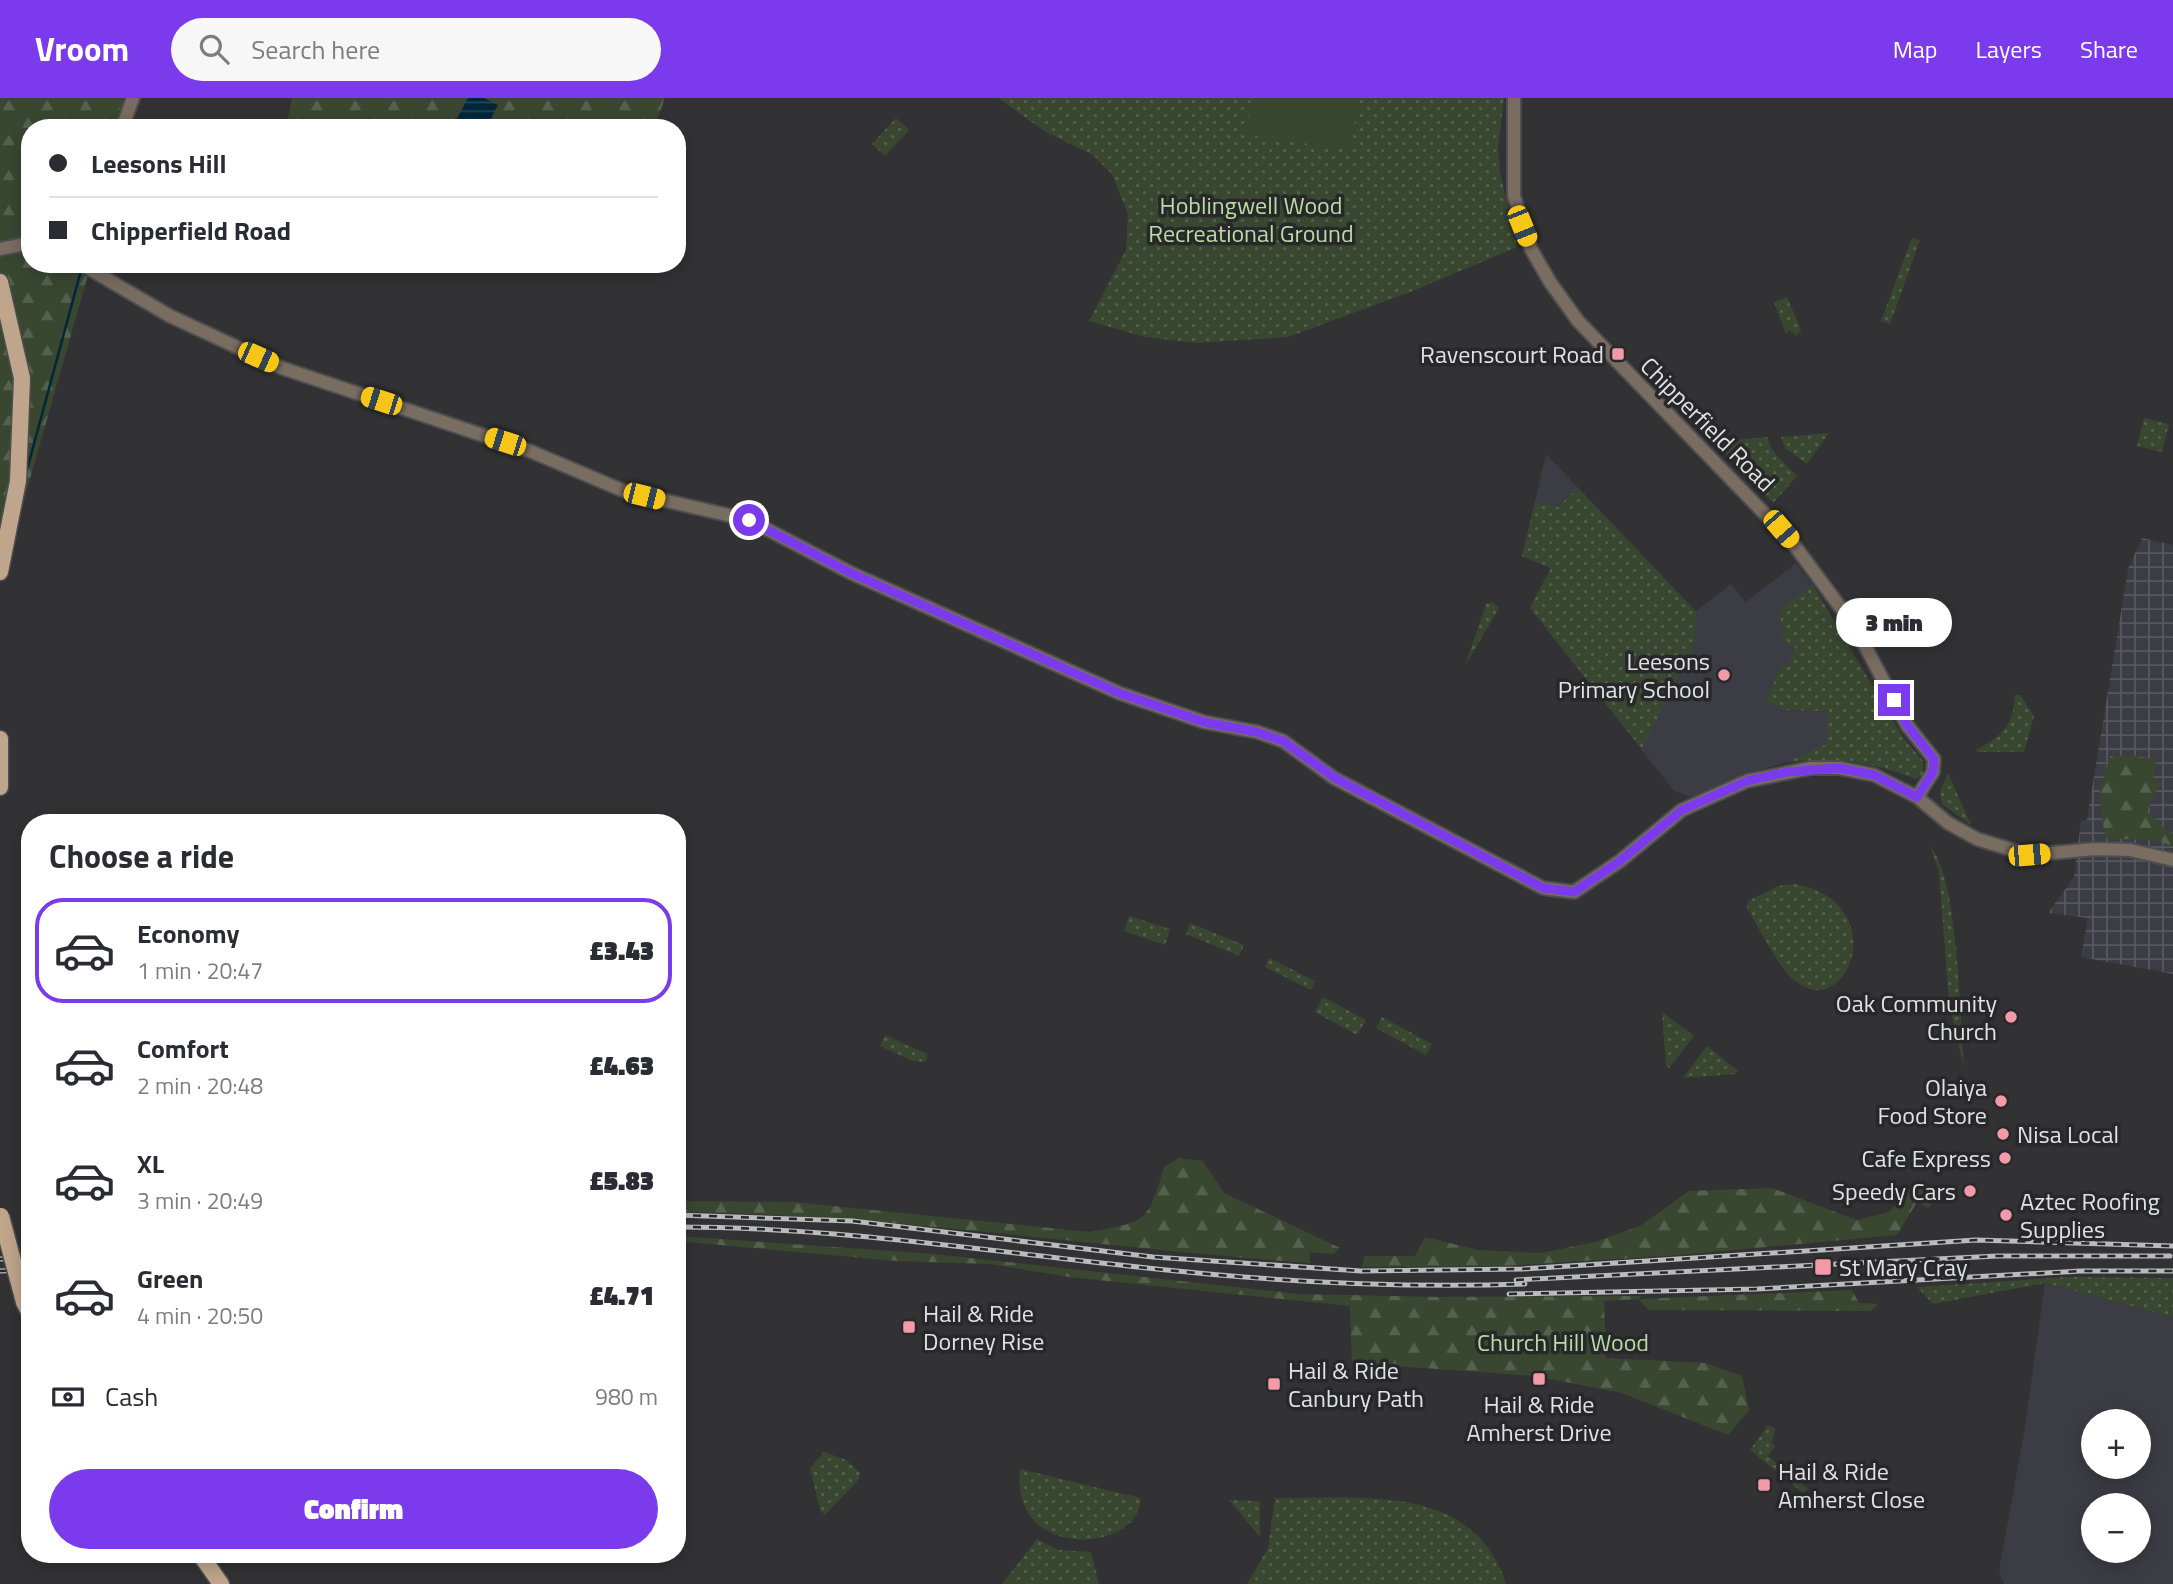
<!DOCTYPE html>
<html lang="en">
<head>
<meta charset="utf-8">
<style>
	body { margin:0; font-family:"Titillium Web",sans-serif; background:#f7f7f7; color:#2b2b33; height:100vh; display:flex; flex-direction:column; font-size:26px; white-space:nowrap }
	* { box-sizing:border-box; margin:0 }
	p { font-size:23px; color:#7c7c81 }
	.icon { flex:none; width:38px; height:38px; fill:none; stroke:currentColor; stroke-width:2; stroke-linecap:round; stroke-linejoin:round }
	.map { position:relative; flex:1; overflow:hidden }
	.sheet { position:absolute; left:21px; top:716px; width:665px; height:749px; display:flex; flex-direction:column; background:#fff; border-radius:28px; box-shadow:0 4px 18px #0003 }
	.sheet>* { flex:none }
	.top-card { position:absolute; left:21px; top:21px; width:665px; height:154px; border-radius:28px; box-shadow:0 4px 18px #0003; display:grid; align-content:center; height:154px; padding:0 28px; background:#fff }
	.buttons { position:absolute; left:2081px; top:1311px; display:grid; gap:14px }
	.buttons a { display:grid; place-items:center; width:70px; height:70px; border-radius:50%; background:#fff; box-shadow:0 4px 18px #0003; font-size:35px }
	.end { position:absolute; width:32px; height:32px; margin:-16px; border:9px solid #7c3aed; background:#fff; box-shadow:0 0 0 4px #fff }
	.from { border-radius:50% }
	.bubble { position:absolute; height:49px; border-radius:24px; background:#fff; box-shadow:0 4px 18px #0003; font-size:23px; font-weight:800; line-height:49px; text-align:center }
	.car { position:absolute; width:21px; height:42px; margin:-21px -10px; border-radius:9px; box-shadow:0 0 5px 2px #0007; background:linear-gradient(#f5c518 24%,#345 0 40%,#f5c518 0 76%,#345 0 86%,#f5c518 0) }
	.top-card b { display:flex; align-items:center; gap:24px; height:66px; font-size:26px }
	.top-card b+b { border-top:2px solid #e1e1e2 }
	.top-card i { width:18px; height:18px; background:#2b2b33 }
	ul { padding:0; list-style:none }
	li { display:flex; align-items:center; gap:21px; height:105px; margin:0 14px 10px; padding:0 14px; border:4px solid transparent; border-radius:28px }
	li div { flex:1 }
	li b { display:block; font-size:26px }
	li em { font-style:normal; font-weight:800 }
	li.current { border-color:#7c3aed }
	li>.icon { width:63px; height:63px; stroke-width:1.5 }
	h2 { padding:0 28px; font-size:32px; line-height:84px }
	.pay { display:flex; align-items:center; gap:18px; height:77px; padding:0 28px; font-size:26px }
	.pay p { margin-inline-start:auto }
	.primary-button { display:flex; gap:14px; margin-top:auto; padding:14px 28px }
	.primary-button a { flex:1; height:80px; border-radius:42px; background:#7c3aed; color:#fff; font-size:28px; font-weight:800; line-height:80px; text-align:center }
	header { display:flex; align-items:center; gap:42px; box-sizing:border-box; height:98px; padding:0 35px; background:#7c3aed; color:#fff }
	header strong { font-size:33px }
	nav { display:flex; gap:38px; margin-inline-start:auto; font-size:24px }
	.search { width:490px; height:63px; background:#f7f7f7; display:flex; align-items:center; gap:18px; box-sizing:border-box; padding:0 24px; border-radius:38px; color:#7c7c81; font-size:26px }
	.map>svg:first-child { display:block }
	.built { fill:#3b3c44; fill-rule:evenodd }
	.industrial { fill:url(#industrial-grid) }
	.grass { fill:url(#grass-dots) }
	.forest { fill:url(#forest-firs) }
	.pitch { fill:#394731 }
	.water { fill:url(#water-rules) }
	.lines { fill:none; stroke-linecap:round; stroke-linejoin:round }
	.stream { stroke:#002739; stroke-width:2.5 }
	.minor-casing { stroke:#4e4e50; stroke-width:16 }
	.major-casing { stroke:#4e4e50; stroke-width:19 }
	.minor { stroke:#796c60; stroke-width:12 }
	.major { stroke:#bfa58b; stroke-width:16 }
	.rail-casing { stroke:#babbbc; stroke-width:5 }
	.rail { stroke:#28282a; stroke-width:2.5; stroke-dasharray:8; stroke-linecap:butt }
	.major-bridge-casing { stroke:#4e4e50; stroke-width:19; stroke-linecap:butt }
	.major-bridge { stroke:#bfa58b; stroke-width:16 }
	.route { stroke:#7c3aed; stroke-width:9 }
	.poi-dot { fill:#f39aa9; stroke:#28282a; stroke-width:2.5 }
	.labels { text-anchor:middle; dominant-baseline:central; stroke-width:7; stroke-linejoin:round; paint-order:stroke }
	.park-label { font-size:24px; fill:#b7dca4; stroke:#28282a }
	.poi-label { font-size:24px; fill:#e1e2e3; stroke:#28282a; text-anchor:end }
	.street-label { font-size:24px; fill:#e1e2e3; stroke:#28282a }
</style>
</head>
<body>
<header>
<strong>Vroom</strong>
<div class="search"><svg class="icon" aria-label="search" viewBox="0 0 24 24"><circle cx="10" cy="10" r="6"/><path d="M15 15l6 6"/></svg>Search here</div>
<nav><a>Map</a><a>Layers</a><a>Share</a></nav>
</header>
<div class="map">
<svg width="2173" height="1486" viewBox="0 0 2173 1486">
	<defs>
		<pattern id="industrial-grid" width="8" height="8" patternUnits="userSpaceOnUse" patternTransform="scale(1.75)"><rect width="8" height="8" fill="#3b3c44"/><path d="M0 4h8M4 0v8" fill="none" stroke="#57585f"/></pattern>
		<pattern id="grass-dots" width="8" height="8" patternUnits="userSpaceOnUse" patternTransform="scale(1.75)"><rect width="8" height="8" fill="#394731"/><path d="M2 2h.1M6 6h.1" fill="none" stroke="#55614f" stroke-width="1.8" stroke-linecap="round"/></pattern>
		<pattern id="forest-firs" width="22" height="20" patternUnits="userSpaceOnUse" patternTransform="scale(1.75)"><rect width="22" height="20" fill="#394731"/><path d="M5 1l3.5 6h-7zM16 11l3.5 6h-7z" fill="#55614f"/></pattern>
		<pattern id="water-rules" width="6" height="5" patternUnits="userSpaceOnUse" patternTransform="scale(1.75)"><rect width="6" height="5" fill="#002739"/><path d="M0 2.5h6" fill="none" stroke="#254656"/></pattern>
	</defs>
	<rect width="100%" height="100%" fill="#323234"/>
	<!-- built -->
	<path class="built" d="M 1546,356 L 1696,513 L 1731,486 L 1746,504 L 1796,465 L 1813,487 L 1890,671 L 1831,660 L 1787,664 L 1746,676 L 1698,701 L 1674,693 L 1530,510 L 1551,470 L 1522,458 Z
		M 2045,1185 L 2173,1219 L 2173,1486 L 2004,1486 L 1999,1472 L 2024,1335 ZM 2093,1323 L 2138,1323 L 2138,1368 L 2093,1368 ZM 2093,1407 L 2138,1407 L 2138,1452 L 2093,1452 Z"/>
	<!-- industrial -->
	<path class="industrial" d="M 2142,440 L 2173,447 L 2173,876 L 2081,859 L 2088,820 L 2048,815 L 2074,779 L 2081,723 L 2087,722 L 2128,471 Z"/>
	<!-- grass -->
	<path class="grass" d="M 998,0 L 1504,0 L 1498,50 L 1500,74 L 1517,149 L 1410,194 L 1288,239 L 1196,245 L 1145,239 L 1089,223 L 1126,152 L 1128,116 L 1112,76 L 1093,57 L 1046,34 Z
		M 896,20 L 909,32 L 885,58 L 872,46 Z
		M 1912,140 L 1920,142 L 1890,226 L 1881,223 Z
		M 1787,199 L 1801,232 L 1797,238 L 1789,232 L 1786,236 L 1774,204 Z
		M 2144,320 L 2169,326 L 2162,354 L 2137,348 Z
		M 1829,335 L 1807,366 L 1785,350 L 1781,339 Z
		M 1767,339 L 1773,353 L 1797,378 L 1773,405 L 1713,344 Z
		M 1578,390 L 1696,514 L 1695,544 L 1642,651 L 1530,510 L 1551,470 L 1522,458 L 1535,404 L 1558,409 Z
		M 1813,487 L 1903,640 L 1923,663 L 1923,677 L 1916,681 C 1869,663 1838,659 1787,664 L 1827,646 L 1827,613 L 1783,612 L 1766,603 L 1782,567 L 1787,569 L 1796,550 L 1781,543 L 1784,535 L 1779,512 Z
		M 1492,504 L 1499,510 L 1465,568 L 1486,506 Z
		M 2015,597 L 2020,597 L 2034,618 L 2024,654 L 1978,654 L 1976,652 C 2002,639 2014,626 2015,597 Z
		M 1948,675 L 1971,727 L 1942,706 L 1940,694 Z
		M 1930,748 C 1959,780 1960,922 1964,970 L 1949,905 L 1939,774 Z
		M 1795,786 C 1892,804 1850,921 1798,885 C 1778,872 1760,830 1747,810 L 1748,803 L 1778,788 Z
		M 1129,818 L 1170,831 L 1165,847 L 1124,833 Z
		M 1190,825 L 1244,847 L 1239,858 L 1186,836 Z
		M 1269,860 L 1315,883 L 1311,892 L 1265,869 Z
		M 1323,899 L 1366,922 L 1357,937 L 1315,914 Z
		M 1662,914 L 1694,938 L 1669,970 L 1666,968 Z
		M 1382,919 L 1432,946 L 1426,957 L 1376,930 Z
		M 885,937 L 927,956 L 926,964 L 913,963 L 880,948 Z
		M 1707,948 L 1738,973 L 1735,976 L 1683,980 Z
		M 2067,1179 L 2173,1180 L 2173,1219 L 2045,1185 L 1933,1206 L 1917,1189 Z
		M 1768,1327 L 1775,1330 L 1772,1345 L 1775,1348 L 1768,1358 L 1808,1391 L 1803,1395 L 1750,1352 Z
		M 824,1354 L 844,1361 L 860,1374 L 859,1381 L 825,1417 L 820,1412 L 810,1370 Z
		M 1020,1371 L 1140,1400 C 1144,1453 1010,1467 1020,1371 Z
		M 1275,1400 C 1361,1401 1474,1384 1506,1486 L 1247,1486 L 1268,1450 Z
		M 1229,1402 L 1260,1403 L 1260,1439 Z
		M 1037,1441 L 1058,1452 L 1091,1454 L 1099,1486 L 1002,1486 Z"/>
	<!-- forest -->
	<path class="forest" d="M 0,0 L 124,0 L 113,30 L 30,30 L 30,166 L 71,166 L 88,177 L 16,430 L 0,439 Z
		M 292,0 L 665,0 L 654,30 L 626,30 L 613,24 L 606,30 L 286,30 Z
		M 2133,657 L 2156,662 L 2153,679 L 2160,684 L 2147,714 C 2158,719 2161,731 2173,736 L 2173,748 L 2159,743 L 2105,740 L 2099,695 L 2110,658 Z
		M 1179,1060 L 1203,1063 L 1224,1095 L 1340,1150 L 1333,1156 L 1310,1154 L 1310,1165 C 1099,1150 889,1116 677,1114 L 677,1103 L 793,1104 L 1089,1134 C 1146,1124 1148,1125 1164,1069 Z
		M 1915,1085 L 1935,1102 L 1928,1110 L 1917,1104 L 1897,1137 L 1679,1157 L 1506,1168 L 1362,1169 L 1364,1158 L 1415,1158 L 1425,1139 L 1478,1152 L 1541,1155 L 1595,1144 L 1640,1128 L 1689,1093 L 1772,1090 L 1856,1122 L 1889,1114 Z
		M 677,1138 L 934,1156 L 1300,1196 L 1439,1199 L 1641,1198 L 1639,1201 L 1852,1192 L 1859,1205 L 1878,1206 L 1871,1213 L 1649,1212 L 1638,1201 L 1604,1203 L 1606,1260 L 1705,1265 L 1742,1278 L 1749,1312 L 1728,1337 L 1622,1295 L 1535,1278 L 1352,1265 L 1350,1208 L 1069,1179 L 990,1166 L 897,1163 L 677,1143 Z"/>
	<!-- pitch -->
	<path class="pitch" d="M 1251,0 L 1358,0 L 1351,52 L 1246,37 Z"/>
	<!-- water -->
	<path class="water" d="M 468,0 L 484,0 L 498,7 L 486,30 L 452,30 Z"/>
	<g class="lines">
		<!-- stream -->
		<path class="stream" d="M 25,379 L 80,176"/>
		<defs>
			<path id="minor" d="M 1514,0 L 1514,98 L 1531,151 L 1550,184 L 1578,223 L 1792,444 L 1855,529 L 1907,627 L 1934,661 L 1933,674 L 1917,699
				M 122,30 L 133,0
				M 0,151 L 30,145
				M 81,166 L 170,218 L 282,270 L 530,353 L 624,393 L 749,422 L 851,475 L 1119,595 L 1204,624 L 1257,634 L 1283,643 L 1334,680 L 1543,790 L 1574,794 L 1620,763 L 1682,712 L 1747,683 L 1811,670 L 1839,670 L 1874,677 L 1917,699 L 1948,725 L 1977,741 L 2029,757 L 2095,751 L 2130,752 L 2173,762"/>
			<path id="major" d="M 0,184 L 22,280 L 18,383 L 0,474
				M 0,641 L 0,689
				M 24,1204 L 30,1216
				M 200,1456 L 221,1486"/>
		</defs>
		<!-- minor casing -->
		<use href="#minor" class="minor-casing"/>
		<!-- major casing -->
		<use href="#major" class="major-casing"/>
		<!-- minor -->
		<use href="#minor" class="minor"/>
		<!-- major -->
		<use href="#major" class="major"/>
		<defs>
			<path id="rail" d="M 677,1117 L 852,1123 L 1153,1159 L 1361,1173 L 1522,1171 L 1976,1142 L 2173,1148
				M 677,1129 C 823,1129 966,1150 1111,1166 C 1248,1182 1387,1191 1525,1186
				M 0,1161 L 30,1160
				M 0,1173 L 30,1172
				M 1516,1182 L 1997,1158 L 2170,1158
				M 1509,1196 L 1757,1191 L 2081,1173 L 2173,1173"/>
		</defs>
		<!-- rail casing -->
		<use href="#rail" class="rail-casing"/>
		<!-- rail -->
		<use href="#rail" class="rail"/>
		<defs>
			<path id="major-bridge" d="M 1,1118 L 24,1204"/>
		</defs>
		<!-- major-bridge casing -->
		<use href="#major-bridge" class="major-bridge-casing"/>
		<!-- major-bridge -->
		<use href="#major-bridge" class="major-bridge"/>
	</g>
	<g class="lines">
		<!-- route -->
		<path class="route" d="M 749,422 L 851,475 L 1119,595 L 1204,624 L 1257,634 L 1283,643 L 1335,680 L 1543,790 L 1574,794 L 1620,763 L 1682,712 L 1747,683 L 1786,674 L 1839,670 L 1874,677 L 1917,699 L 1933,674 L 1934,661 L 1907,627 L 1894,602"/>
	</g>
	<!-- markers -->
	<g class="poi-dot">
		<rect x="1611" y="249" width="14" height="14" rx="3.5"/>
		<circle cx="1724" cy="577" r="7"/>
		<circle cx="2011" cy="919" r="7"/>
		<circle cx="2001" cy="1003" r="7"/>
		<circle cx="2003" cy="1036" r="7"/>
		<circle cx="2005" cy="1060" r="7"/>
		<circle cx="1970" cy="1093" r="7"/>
		<circle cx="2006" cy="1117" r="7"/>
		<rect x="1814" y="1160" width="18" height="18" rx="3.5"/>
		<rect x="902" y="1222" width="14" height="14" rx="3.5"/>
		<rect x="1532" y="1274" width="14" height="14" rx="3.5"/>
		<rect x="1267" y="1279" width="14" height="14" rx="3.5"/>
		<rect x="1757" y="1380" width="14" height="14" rx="3.5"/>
	</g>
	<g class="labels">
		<!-- park labels -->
		<g class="park-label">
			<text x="1251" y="107">Hoblingwell Wood<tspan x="1251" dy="28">Recreational Ground</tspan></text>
			<text x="1563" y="1244">Church Hill Wood</text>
		</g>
		<!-- poi labels -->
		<g class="poi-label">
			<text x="1604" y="256">Ravenscourt Road</text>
			<text x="1710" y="563">Leesons<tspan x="1710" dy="28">Primary School</tspan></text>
			<text x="1997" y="905">Oak Community<tspan x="1997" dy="28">Church</tspan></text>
			<text x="1987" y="989">Olaiya<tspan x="1987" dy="28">Food Store</tspan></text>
			<text x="2017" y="1036" text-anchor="start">Nisa Local</text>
			<text x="1991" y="1060">Cafe Express</text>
			<text x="1956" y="1093">Speedy Cars</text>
			<text x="2020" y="1103" text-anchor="start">Aztec Roofing<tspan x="2020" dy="28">Supplies</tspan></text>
			<text x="1839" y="1169" text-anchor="start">St Mary Cray</text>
			<text x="923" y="1215" text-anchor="start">Hail &amp; Ride<tspan x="923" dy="28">Dorney Rise</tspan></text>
			<text x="1288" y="1272" text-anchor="start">Hail &amp; Ride<tspan x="1288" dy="28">Canbury Path</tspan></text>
			<text x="1539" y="1306" text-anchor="middle">Hail &amp; Ride<tspan x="1539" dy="28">Amherst Drive</tspan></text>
			<text x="1778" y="1373" text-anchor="start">Hail &amp; Ride<tspan x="1778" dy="28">Amherst Close</tspan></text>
		</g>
		<!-- street labels -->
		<g class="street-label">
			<text transform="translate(1708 326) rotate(45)">Chipperfield Road</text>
		</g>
	</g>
</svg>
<div class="buttons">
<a>+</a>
<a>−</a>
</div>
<i class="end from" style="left:749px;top:422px"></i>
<i class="end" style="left:1894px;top:602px"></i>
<div class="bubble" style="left:1836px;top:500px;width:116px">3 min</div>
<i class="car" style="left:1522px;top:128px;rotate:158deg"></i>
<i class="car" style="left:258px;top:259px;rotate:114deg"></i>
<i class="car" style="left:381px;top:303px;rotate:288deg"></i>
<i class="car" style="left:505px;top:344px;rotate:288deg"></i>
<i class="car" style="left:644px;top:398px;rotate:104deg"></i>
<i class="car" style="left:1781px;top:431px;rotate:139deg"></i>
<i class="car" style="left:2029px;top:757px;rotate:85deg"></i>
<div class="top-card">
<b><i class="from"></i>Leesons Hill</b>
<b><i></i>Chipperfield Road</b>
</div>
<section class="sheet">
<h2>Choose a ride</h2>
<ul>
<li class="current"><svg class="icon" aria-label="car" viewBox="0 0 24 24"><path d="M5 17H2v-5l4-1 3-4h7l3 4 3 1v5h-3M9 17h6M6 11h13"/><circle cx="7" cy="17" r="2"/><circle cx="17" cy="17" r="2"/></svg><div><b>Economy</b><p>1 min · 20:47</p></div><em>£3.43</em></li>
<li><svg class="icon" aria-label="car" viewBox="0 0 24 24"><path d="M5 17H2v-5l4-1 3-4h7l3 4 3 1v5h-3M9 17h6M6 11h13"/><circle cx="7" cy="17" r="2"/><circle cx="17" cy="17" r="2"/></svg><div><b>Comfort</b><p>2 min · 20:48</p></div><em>£4.63</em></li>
<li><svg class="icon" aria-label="car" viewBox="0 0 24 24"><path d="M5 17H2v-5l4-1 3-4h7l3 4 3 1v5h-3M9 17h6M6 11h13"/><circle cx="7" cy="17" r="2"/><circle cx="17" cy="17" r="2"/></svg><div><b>XL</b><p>3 min · 20:49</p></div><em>£5.83</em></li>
<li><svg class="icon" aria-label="car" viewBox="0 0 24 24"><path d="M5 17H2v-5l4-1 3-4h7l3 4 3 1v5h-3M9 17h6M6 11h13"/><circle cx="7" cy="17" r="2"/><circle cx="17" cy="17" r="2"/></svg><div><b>Green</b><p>4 min · 20:50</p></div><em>£4.71</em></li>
</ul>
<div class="pay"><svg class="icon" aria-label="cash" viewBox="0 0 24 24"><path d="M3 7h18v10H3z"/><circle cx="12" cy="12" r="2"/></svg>Cash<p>980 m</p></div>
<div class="primary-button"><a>Confirm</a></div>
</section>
</div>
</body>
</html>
